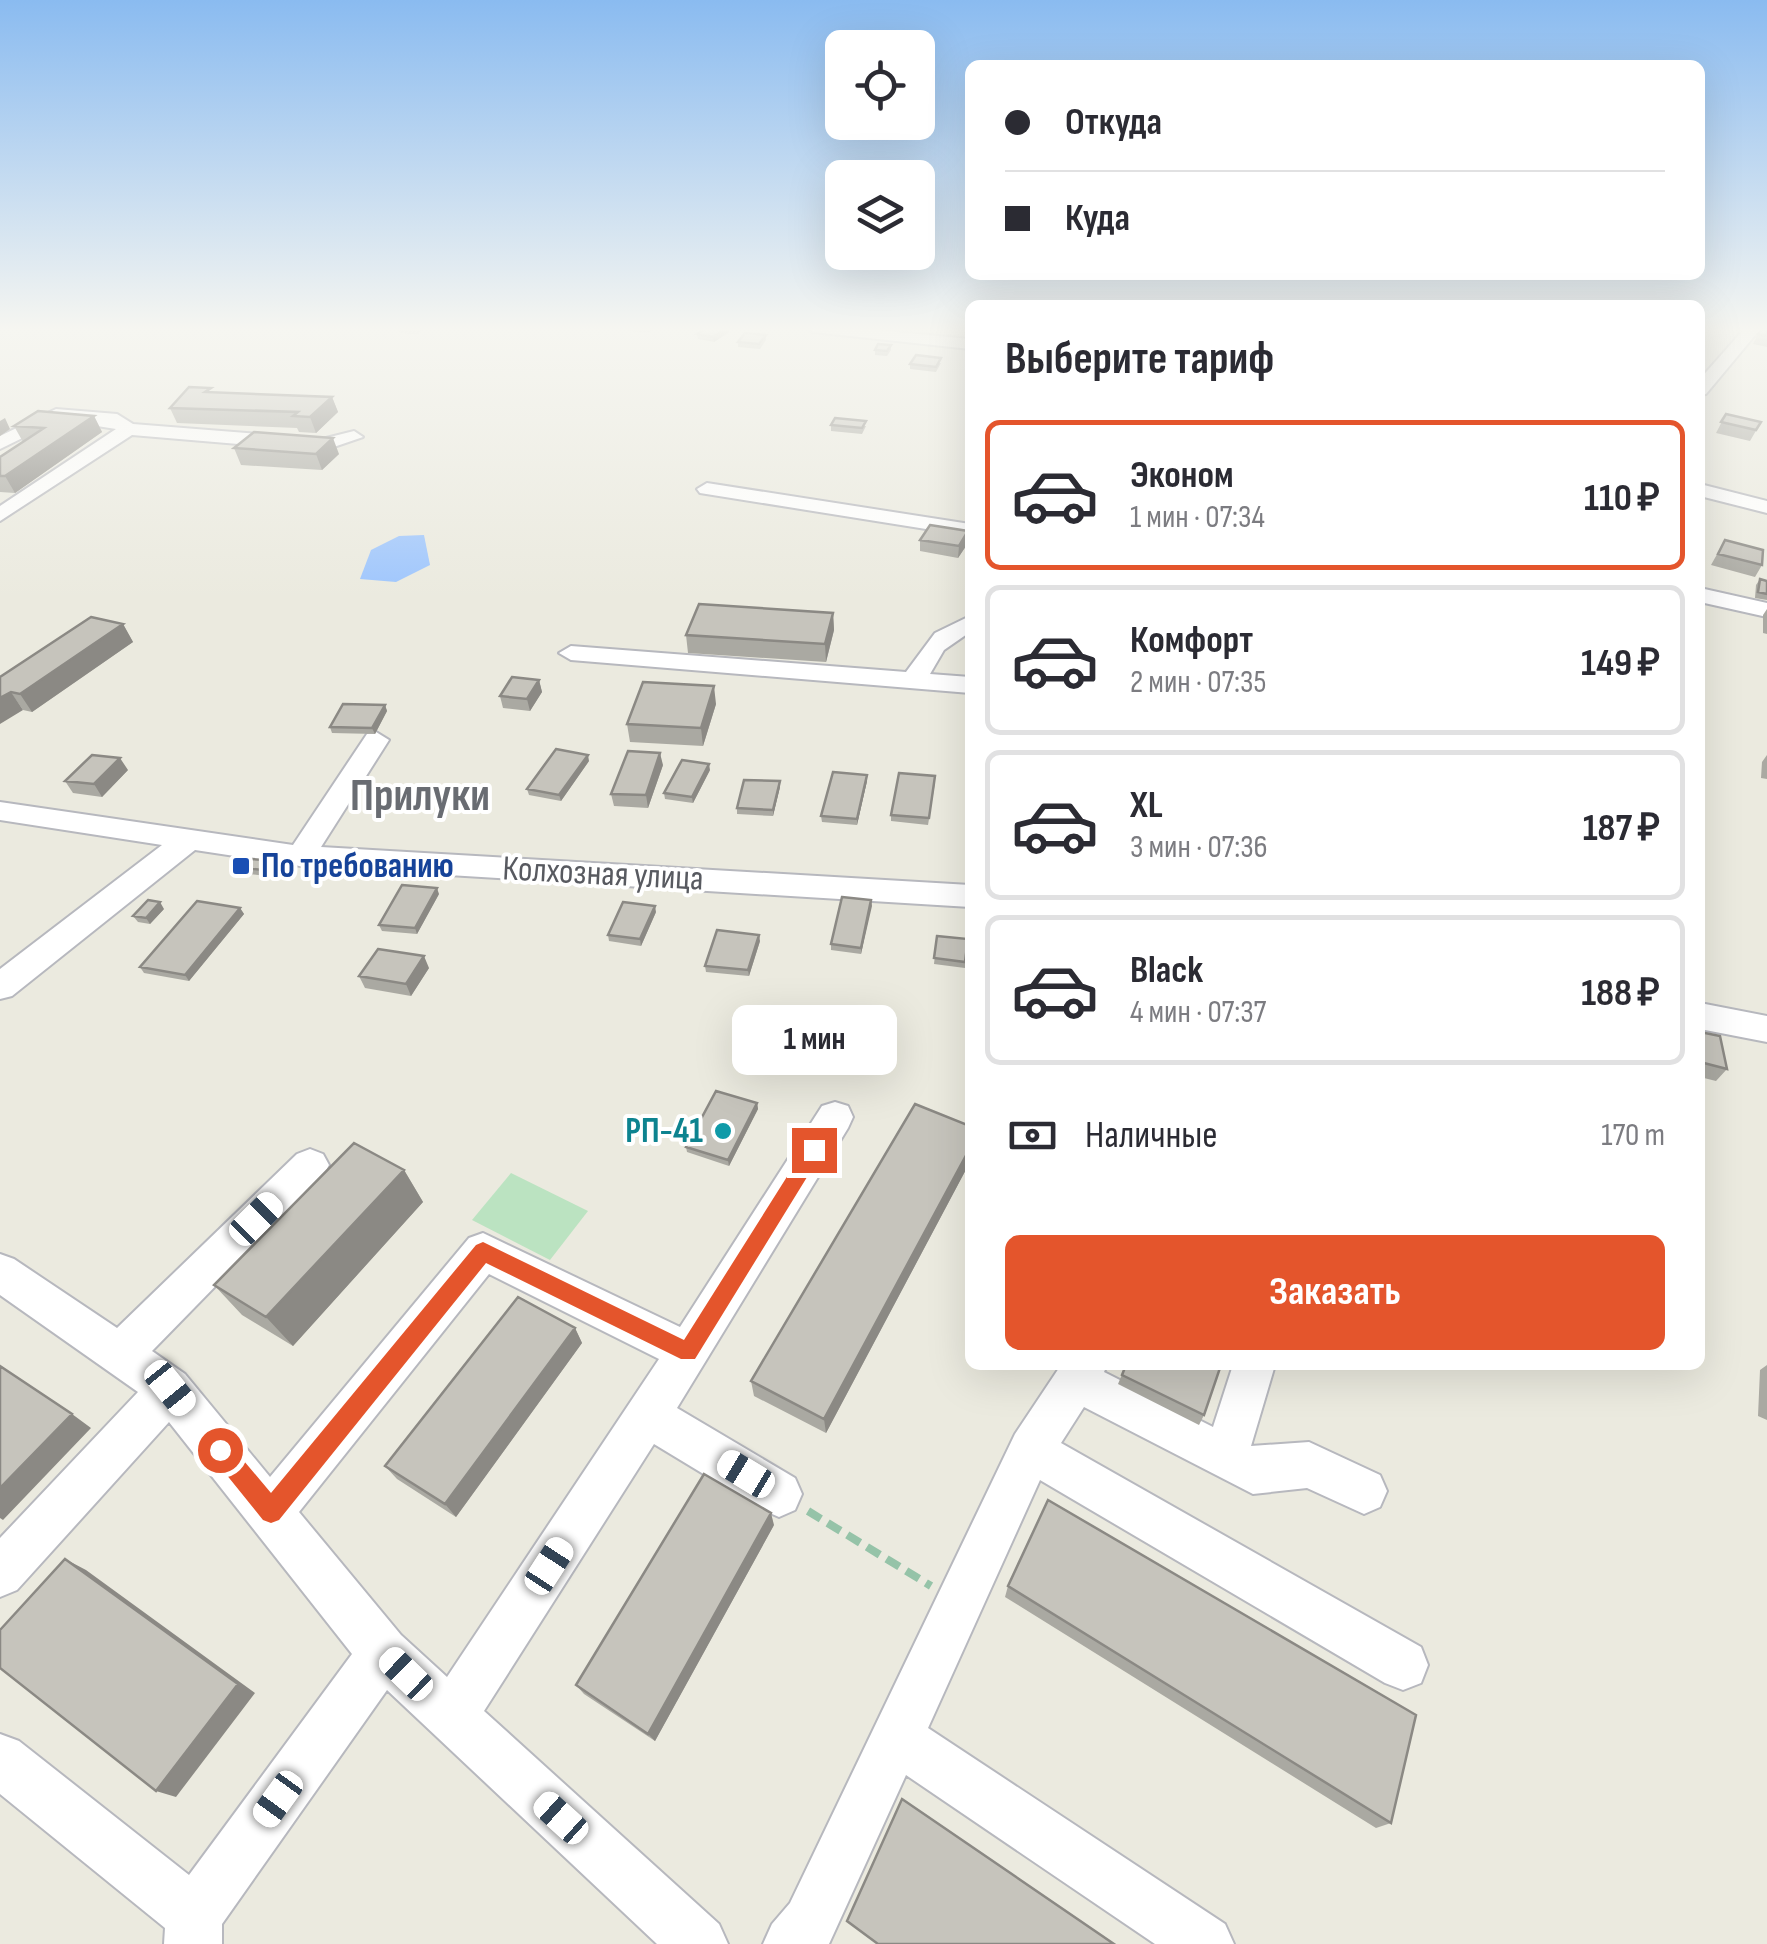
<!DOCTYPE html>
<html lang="ru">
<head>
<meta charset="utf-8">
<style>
	body { margin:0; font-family:"Sofia Sans Condensed",sans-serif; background:#f2f2f3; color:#2b2b33; height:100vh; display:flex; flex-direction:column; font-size:38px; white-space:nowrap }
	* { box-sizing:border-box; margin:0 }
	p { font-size:32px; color:#7c7c81 }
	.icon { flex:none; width:55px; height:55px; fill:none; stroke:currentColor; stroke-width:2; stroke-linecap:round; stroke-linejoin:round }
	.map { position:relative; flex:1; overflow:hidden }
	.details { position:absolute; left:965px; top:300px; width:740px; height:1070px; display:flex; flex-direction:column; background:#fff; border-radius:15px; box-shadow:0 10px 40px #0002 }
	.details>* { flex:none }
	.top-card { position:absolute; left:965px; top:60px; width:740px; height:220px; border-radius:15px; box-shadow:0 10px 40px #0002; display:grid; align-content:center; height:220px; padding:0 40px; background:#fff }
	.fabs { position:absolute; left:825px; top:30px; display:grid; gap:20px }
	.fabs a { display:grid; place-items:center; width:110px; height:110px; border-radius:15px; background:#fff; box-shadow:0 10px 40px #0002; font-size:50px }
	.end { position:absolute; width:45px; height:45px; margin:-22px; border:12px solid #e4552c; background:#fff; box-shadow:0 0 0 5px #fff }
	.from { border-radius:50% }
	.bubble { position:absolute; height:70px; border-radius:15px; background:#fff; box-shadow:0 10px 40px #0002; font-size:32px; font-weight:700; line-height:70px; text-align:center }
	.car { position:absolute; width:30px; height:60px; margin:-30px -15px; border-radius:12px; box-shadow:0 0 8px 2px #0007; background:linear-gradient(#fff 24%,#345 0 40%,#fff 0 76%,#345 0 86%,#fff 0) }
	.top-card b { display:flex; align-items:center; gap:35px; height:95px; font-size:38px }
	.top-card b+b { border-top:2px solid #e1e1e2 }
	.top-card i { width:25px; height:25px; background:#2b2b33 }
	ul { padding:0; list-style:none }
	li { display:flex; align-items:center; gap:30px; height:150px; margin:0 20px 15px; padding:0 20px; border:5px solid #e1e1e2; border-radius:15px }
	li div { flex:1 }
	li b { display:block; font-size:38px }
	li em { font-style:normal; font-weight:700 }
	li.selected { border-color:#e4552c }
	li>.icon { width:90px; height:90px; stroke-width:1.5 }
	h2 { padding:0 40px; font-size:45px; line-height:120px }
	.pay { display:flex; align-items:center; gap:25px; height:110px; padding:0 40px; font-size:38px }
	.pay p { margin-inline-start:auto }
	.cta { display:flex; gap:20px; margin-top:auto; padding:20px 40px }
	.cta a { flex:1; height:115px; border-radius:15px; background:#e4552c; color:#fff; font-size:40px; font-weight:700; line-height:115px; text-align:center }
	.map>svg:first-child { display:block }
	.green { fill:#bbe3c1 }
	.water { fill:#9dc5fd }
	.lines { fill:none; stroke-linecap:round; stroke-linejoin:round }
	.minor-casing { stroke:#b7b8be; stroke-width:4 }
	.path { stroke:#95c3a8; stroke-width:8; stroke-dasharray:15 8; stroke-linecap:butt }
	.minor { fill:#fff; fill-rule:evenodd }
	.wall { fill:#aaa9a2 }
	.shaded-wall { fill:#8b8984 }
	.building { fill:#c6c4bc; stroke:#8b8984; stroke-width:2.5 }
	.route { fill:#e4552c }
	.transit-dot { fill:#1a4fb4; stroke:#fff; stroke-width:4 }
	.culture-dot { fill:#0f9aa8; stroke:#fff; stroke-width:4 }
	.labels { text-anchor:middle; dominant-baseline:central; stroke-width:8; stroke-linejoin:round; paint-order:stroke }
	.transit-label { font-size:35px; font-weight:bold; fill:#164399; stroke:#fff; text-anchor:start }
	.street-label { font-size:35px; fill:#585a60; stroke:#fff }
	.culture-label { font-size:35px; font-weight:bold; fill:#0d838f; stroke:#fff; text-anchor:end }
	.district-label { font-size:45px; font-weight:bold; fill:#696c72; stroke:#fff }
</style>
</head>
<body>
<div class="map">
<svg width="1767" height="1944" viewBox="0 0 1767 1944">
	<rect width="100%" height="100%" fill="#ebeadf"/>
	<!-- green -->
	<path class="green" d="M 511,1173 L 588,1211 L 550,1260 L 472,1220 Z"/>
	<!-- water -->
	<path class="water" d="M 424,535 L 430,565 L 396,582 L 360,579 L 371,550 L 399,536 Z"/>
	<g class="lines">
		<defs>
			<path id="minor" d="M 805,327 L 845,327 L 970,339 L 970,349 L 813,332 Z
				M 1746,327 L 1761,328 L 1706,394 L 1700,395 L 1700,379 Z
				M 56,409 L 117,414 L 133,424 L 322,439 L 354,431 L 363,437 L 322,451 L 132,435 L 0,521 L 0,506 L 116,429 L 59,420 L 0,449 L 0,436 Z
				M 707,483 L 970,524 L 970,536 L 700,493 L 697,489 Z
				M 1700,484 L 1767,501 L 1767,513 L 1700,496 Z
				M 1700,588 L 1767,603 L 1767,617 L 1700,602 Z
				M 970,616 L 970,632 L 944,650 L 930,674 L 970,677 L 970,693 L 571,660 L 559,653 L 571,646 L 906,672 L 935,633 Z
				M 376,732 L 389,740 L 321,847 L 970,885 L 970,907 L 301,866 L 195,850 L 12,996 L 0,999 L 0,969 L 162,845 L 0,820 L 0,802 L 293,845 L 367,734 Z
				M 1700,1003 L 1767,1016 L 1767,1042 L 1700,1029 Z
				M 835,1102 L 848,1106 L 853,1117 L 848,1128 L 677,1408 L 795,1478 L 802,1494 L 795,1510 L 779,1517 L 763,1510 L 654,1444 L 484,1711 L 719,1924 L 728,1944 L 657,1944 L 387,1690 L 222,1924 L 222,1944 L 164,1944 L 165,1928 L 0,1794 L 0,1734 L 19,1741 L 189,1875 L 352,1654 L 169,1422 L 17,1590 L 0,1597 L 0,1538 L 138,1392 L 0,1295 L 0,1254 L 14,1259 L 117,1328 L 297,1154 L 310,1149 L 323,1154 L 329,1165 L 323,1176 L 152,1351 L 185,1374 L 270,1477 L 469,1238 L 483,1233 L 680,1327 L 822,1106 ZM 489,1274 L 659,1359 L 447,1677 L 401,1635 L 299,1512 Z
				M 1061,1365 L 1107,1365 L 1104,1372 L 1213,1427 L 1233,1365 L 1275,1365 L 1251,1446 L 1309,1442 L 1380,1475 L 1387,1491 L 1380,1507 L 1364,1514 L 1307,1488 L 1253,1494 L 1084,1407 L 1061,1443 L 1421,1647 L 1428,1665 L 1421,1683 L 1403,1690 L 1385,1683 L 1040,1480 L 928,1728 L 1225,1924 L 1234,1944 L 1155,1944 L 906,1775 L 829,1944 L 763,1944 L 772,1924 L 790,1903 L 1015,1434 Z"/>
		</defs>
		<!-- minor casing -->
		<use href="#minor" class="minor-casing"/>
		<!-- path -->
		<path class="path" d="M 808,1511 L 931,1586"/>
		<!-- minor -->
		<use href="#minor" class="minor"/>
	</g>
	<!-- wall -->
	<path class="wall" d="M 425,327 L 418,334 L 400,333 L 398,328 Z
		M 627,327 L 656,327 L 649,333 L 627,331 Z
		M 679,327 L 699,327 L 693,331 L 679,329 Z
		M 728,327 L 729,332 L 714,342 L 698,339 L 697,334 Z
		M 1767,328 L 1767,347 L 1753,344 L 1758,334 Z
		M 766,335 L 766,340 L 760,349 L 738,347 L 738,342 Z
		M 891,345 L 891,350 L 887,356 L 875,355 L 875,350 Z
		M 941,363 L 936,372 L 910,369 L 910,364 Z
		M 213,393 L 332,397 L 338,412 L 316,433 L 299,432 L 297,428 L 177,423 L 170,408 Z
		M 1726,414 L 1761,422 L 1750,441 L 1716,433 Z
		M 94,416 L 102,432 L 15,493 L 0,492 L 0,457 L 23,442 L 14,426 Z
		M 831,425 L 866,426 L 862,434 L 831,431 Z
		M 234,448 L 339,454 L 322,470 L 241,465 Z
		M 920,540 L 968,543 L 958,558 L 920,551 Z
		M 1725,540 L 1762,565 L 1755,577 L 1711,565 Z
		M 1760,579 L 1767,581 L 1767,600 L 1755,598 L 1756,585 Z
		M 1767,609 L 1767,634 L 1763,633 L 1763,615 Z
		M 833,613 L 834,630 L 826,662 L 688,653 L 686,635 Z
		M 123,624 L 133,642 L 32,712 L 23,710 L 0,677 Z
		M 539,680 L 542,692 L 530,711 L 503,708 L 500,696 Z
		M 716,704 L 703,746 L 630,742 L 627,724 Z
		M 385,705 L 387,711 L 375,734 L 332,733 L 330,727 Z
		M 1767,755 L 1767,779 L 1761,778 L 1762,762 Z
		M 589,761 L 561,801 L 529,795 L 527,789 Z
		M 663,765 L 648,808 L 614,806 L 611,794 Z
		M 128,770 L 102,797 L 73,793 L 65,781 Z
		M 710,770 L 693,803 L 665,799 L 664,793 Z
		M 867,775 L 867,781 L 857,825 L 822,822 L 821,816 Z
		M 780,781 L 780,787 L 773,816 L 737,814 L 737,808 Z
		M 935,783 L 928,825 L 891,821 L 891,815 Z
		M 287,862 L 290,869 L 283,878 L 249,874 L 245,868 Z
		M 439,894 L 417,934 L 382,931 L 379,925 Z
		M 871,900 L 861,954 L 831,950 L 831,944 Z
		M 240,908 L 244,914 L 189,981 L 144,973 L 140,967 Z
		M 164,909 L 150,924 L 138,922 L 133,916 Z
		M 656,912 L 641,946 L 609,941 L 608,935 Z
		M 937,936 L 968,939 L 965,968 L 934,964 Z
		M 760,941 L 749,976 L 706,972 L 705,966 Z
		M 429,968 L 411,996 L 365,988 L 359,976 Z
		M 1700,1032 L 1727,1069 L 1716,1081 L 1700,1077 Z
		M 757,1103 L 758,1109 L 729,1166 L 687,1152 L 686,1147 Z
		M 970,1126 L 970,1162 L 826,1433 L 754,1396 L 751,1381 Z
		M 404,1170 L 423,1202 L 293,1346 L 242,1315 L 214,1285 Z
		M 575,1328 L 582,1343 L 456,1517 L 397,1479 L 385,1466 Z
		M 1126,1365 L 1204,1415 L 1199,1425 L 1118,1384 Z
		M 1767,1365 L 1767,1420 L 1758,1416 L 1760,1370 Z
		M 774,1525 L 655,1741 L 584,1694 L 576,1685 Z
		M 1008,1586 L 1391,1823 L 1376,1828 L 1005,1597 Z"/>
	<!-- shaded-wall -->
	<path class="shaded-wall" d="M 728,327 L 729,332 L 714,342 L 713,337 Z
		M 332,397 L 338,412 L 316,433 L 310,417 Z
		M 94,416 L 102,432 L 15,493 L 5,476 Z
		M 5,418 L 10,429 L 0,436 L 0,421 Z
		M 333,438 L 339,454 L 322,470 L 316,454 Z
		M 968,531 L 968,543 L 958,558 L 959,546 Z
		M 833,613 L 834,630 L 826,662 L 825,644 Z
		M 123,624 L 133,642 L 32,712 L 20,694 Z
		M 539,680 L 542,692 L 530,711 L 527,699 Z
		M 714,686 L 716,704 L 703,746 L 701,728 Z
		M 11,692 L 23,710 L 0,724 L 0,698 Z
		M 385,705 L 387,711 L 375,734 L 372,728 Z
		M 660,753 L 663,765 L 648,808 L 646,795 Z
		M 588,755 L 589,761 L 561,801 L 559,795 Z
		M 120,758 L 128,770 L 102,797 L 94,784 Z
		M 709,764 L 710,770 L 693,803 L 692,797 Z
		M 867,775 L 867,781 L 857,825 L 857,819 Z
		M 780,781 L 780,787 L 773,816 L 773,810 Z
		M 287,862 L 290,869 L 283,878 L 280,872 Z
		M 437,888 L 439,894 L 417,934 L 415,928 Z
		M 871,900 L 872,906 L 861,954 L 861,948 Z
		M 160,902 L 164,909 L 150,924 L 146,918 Z
		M 655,906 L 656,912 L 641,946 L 640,939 Z
		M 240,908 L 244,914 L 189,981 L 185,975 Z
		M 759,935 L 760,941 L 749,976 L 748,970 Z
		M 424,956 L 429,968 L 411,996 L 406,984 Z
		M 757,1103 L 758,1109 L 729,1166 L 728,1160 Z
		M 970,1148 L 970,1162 L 826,1433 L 824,1419 Z
		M 404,1170 L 423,1202 L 293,1346 L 266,1317 Z
		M 575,1328 L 582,1343 L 456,1517 L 445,1504 Z
		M 72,1414 L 91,1428 L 3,1520 L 0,1518 L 0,1488 Z
		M 771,1513 L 774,1525 L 655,1741 L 648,1734 Z
		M 65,1559 L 86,1570 L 255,1693 L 176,1797 L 156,1791 Z"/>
	<!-- building -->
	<path class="building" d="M 400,327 L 419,327 L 417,329 L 398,328 Z
		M 709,327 L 728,327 L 713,337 L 697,334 Z
		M 1764,327 L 1767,328 L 1767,336 L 1758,334 Z
		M 745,333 L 766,335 L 759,344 L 738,342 Z
		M 878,344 L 891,345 L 887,351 L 875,350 Z
		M 916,355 L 941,358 L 936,367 L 910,364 Z
		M 189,387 L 211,388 L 205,392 L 332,397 L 310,417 L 293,416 L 298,412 L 170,408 Z
		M 38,411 L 94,416 L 5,476 L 0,476 L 0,457 L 44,428 L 14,426 Z
		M 1726,414 L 1761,422 L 1756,430 L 1721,422 Z
		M 835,418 L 866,421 L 862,428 L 831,425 Z
		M 254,432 L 333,438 L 316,454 L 234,448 Z
		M 930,525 L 968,531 L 959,546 L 920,540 Z
		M 1725,540 L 1763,550 L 1762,565 L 1718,554 Z
		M 1760,579 L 1767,581 L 1767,594 L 1758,592 Z
		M 699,604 L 833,613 L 825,644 L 686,635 Z
		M 91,617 L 123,624 L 20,694 L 11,692 L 0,698 L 0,677 Z
		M 512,677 L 539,680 L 527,699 L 500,696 Z
		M 643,682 L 714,686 L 701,728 L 627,724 Z
		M 343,704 L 385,705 L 372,728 L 330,727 Z
		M 556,749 L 588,755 L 559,795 L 527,789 Z
		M 628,751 L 660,753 L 646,795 L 611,794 Z
		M 92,755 L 120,758 L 94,784 L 65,781 Z
		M 682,760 L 709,764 L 692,797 L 664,793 Z
		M 833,772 L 867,775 L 857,819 L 821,816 Z
		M 899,773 L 935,776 L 929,818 L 891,815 Z
		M 744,780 L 780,781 L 773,810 L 737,808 Z
		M 252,859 L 287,862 L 280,872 L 245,868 Z
		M 402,885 L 437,888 L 415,928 L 379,925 Z
		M 842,897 L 871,900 L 861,948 L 831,944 Z
		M 148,900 L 160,902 L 146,918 L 133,916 Z
		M 197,901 L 240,908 L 185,975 L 140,967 Z
		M 623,902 L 655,906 L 640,939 L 608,935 Z
		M 717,930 L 759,935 L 748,970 L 705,966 Z
		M 937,936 L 968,939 L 965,962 L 934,958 Z
		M 378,949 L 424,956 L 406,984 L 359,976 Z
		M 1700,1032 L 1720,1036 L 1727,1069 L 1700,1062 Z
		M 716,1091 L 757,1103 L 728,1160 L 686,1147 Z
		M 915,1104 L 970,1126 L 970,1148 L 824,1419 L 751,1381 Z
		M 354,1143 L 404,1170 L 266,1317 L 214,1285 Z
		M 518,1297 L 575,1328 L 445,1504 L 385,1466 Z
		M 1126,1365 L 1221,1365 L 1204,1415 L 1122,1375 Z
		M 0,1366 L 72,1414 L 0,1488 Z
		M 704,1474 L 771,1513 L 648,1734 L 576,1685 Z
		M 1048,1500 L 1416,1715 L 1391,1823 L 1008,1586 Z
		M 65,1559 L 238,1684 L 156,1791 L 0,1668 L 0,1630 Z
		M 902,1799 L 1114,1944 L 878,1944 L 847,1921 Z"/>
	<!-- sky -->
	<linearGradient id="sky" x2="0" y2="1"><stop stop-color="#8abbf0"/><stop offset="0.55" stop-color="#f6f6f1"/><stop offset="1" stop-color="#f6f6f1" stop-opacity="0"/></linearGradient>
	<rect width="1767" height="599" fill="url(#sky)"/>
	<!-- route -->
	<path class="route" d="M 814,1143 L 823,1150 L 820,1156 L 695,1359 L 681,1359 L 486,1263 L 279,1520 L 271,1523 L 263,1520 L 213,1458 L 209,1450 L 213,1442 L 220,1439 L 228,1442 L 271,1493 L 476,1245 L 483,1242 L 684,1340 L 807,1145 Z"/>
	<!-- markers -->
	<rect class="transit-dot" x="231" y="856" width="20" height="20" rx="5"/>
	<circle class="culture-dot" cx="723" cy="1131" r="10"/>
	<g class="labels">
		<!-- transit labels -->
		<g class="transit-label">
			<text x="261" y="866">По требованию</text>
		</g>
		<!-- street labels -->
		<g class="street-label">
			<text transform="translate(603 874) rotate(3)">Колхозная улица</text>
		</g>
		<!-- culture labels -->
		<g class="culture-label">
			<text x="703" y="1131">РП-41</text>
		</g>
		<!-- district labels -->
		<g class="district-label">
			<text x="420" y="796">Прилуки</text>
		</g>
	</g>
</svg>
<div class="fabs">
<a><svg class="icon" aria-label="locate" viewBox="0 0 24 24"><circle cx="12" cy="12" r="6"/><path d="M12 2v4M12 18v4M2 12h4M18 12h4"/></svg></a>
<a><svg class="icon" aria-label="layers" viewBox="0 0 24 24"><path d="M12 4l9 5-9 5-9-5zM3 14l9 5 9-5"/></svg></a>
</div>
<i class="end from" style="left:220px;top:1450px"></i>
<i class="end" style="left:814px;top:1150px"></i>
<div class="bubble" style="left:732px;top:1005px;width:165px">1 мин</div>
<i class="car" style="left:256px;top:1219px;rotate:45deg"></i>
<i class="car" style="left:170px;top:1388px;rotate:141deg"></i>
<i class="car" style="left:746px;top:1474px;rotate:301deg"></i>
<i class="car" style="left:549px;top:1566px;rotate:33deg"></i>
<i class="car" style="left:406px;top:1674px;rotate:314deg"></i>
<i class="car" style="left:278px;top:1799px;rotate:216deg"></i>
<i class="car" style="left:561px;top:1818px;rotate:312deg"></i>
<div class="top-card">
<b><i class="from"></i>Откуда</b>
<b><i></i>Куда</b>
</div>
<section class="details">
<h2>Выберите тариф</h2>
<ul>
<li class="selected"><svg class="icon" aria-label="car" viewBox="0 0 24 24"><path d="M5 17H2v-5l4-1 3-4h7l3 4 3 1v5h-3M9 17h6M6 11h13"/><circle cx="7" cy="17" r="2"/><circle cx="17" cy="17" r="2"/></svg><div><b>Эконом</b><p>1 мин · 07:34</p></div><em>110 ₽</em></li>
<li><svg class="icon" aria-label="car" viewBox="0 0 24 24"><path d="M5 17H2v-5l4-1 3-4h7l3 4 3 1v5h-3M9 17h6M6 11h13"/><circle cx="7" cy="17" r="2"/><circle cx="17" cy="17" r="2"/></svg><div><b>Комфорт</b><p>2 мин · 07:35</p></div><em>149 ₽</em></li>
<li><svg class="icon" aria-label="car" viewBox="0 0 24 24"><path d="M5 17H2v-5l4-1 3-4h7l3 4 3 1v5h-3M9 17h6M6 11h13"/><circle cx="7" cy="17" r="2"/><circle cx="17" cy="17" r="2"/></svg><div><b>XL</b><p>3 мин · 07:36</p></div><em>187 ₽</em></li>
<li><svg class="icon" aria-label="car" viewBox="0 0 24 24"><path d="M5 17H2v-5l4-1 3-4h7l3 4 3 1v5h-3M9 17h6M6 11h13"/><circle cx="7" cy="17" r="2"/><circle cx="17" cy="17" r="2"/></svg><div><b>Black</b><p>4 мин · 07:37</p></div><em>188 ₽</em></li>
</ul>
<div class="pay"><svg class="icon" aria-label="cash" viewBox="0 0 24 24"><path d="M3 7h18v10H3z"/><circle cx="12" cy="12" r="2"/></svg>Наличные<p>170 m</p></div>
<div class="cta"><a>Заказать</a></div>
</section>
</div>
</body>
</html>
